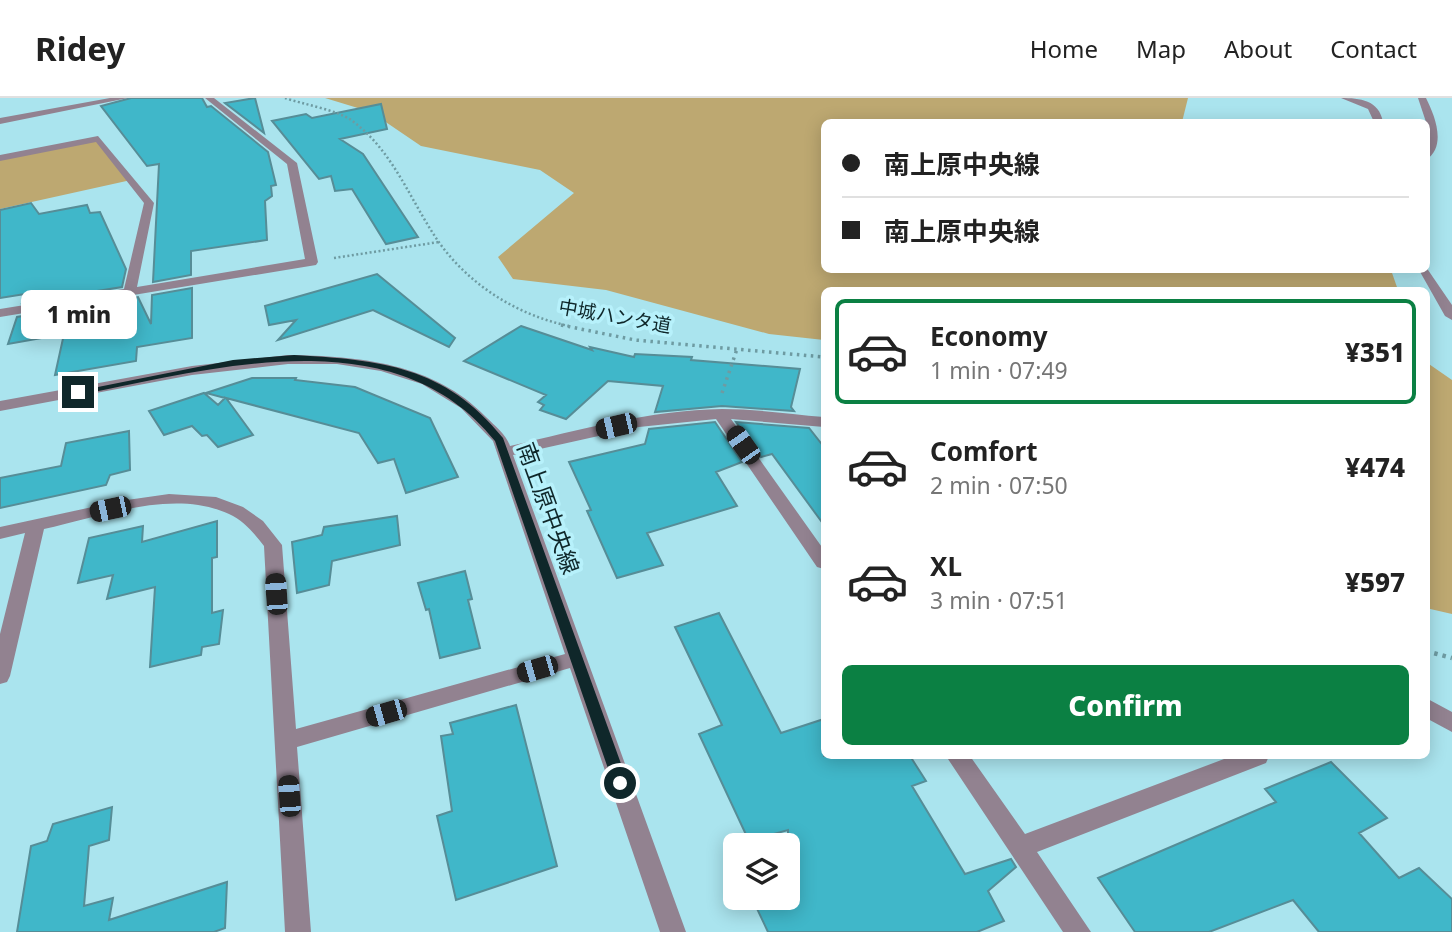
<!DOCTYPE html>
<html lang="en">
<head>
<meta charset="utf-8">
<style>
	body { margin:0; font-family:"Noto Sans","Noto Sans JP",sans-serif; background:#f2f2f2; color:#222; height:100vh; display:flex; flex-direction:column; font-size:26px; white-space:nowrap }
	* { box-sizing:border-box; margin:0 }
	p { font-size:23px; color:#767676 }
	.icon { flex:none; width:38px; height:38px; fill:none; stroke:currentColor; stroke-width:2; stroke-linecap:round; stroke-linejoin:round }
	.map { position:relative; flex:1; overflow:hidden }
	.panel { position:absolute; left:821px; top:189px; width:609px; height:472px; display:flex; flex-direction:column; background:#fff; border-radius:10px; box-shadow:0 4px 18px #0003 }
	.panel>* { flex:none }
	.banner { position:absolute; left:821px; top:21px; width:609px; height:154px; border-radius:10px; box-shadow:0 4px 18px #0003; display:grid; align-content:center; height:154px; padding:0 21px; background:#fff }
	.fabs { position:absolute; left:723px; top:735px; display:grid; gap:14px }
	.fabs a { display:grid; place-items:center; width:77px; height:77px; border-radius:10px; background:#fff; box-shadow:0 4px 18px #0003; font-size:35px }
	.end { position:absolute; width:32px; height:32px; margin:-16px; border:9px solid #0f272a; background:#fff; box-shadow:0 0 0 4px #fff }
	.from { border-radius:50% }
	.bubble { position:absolute; height:49px; border-radius:10px; background:#fff; box-shadow:0 4px 18px #0003; font-size:23px; font-weight:800; line-height:49px; text-align:center }
	.car { position:absolute; width:21px; height:42px; margin:-21px -10px; border-radius:9px; box-shadow:0 0 5px 2px #0007; background:linear-gradient(#222 24%,#8ab4d8 0 40%,#222 0 76%,#8ab4d8 0 86%,#222 0) }
	.banner b { display:flex; align-items:center; gap:24px; height:66px; font-size:26px }
	.banner b+b { border-top:2px solid #e0e0e0 }
	.banner i { width:18px; height:18px; background:#222 }
	ul { padding:12px 0 0; list-style:none }
	li { display:flex; align-items:center; gap:21px; height:105px; margin:0 14px 10px; padding:0 7px; border:4px solid transparent; border-radius:10px }
	li div { flex:1 }
	li b { display:block; font-size:26px }
	li em { font-style:normal; font-weight:800 }
	li.on { border-color:#0b8043 }
	li>.icon { width:63px; height:63px; stroke-width:1.5 }
	.button { display:flex; gap:14px; margin-top:auto; padding:14px 21px }
	.button a { flex:1; height:80px; border-radius:10px; background:#0b8043; color:#fff; font-size:28px; font-weight:800; line-height:80px; text-align:center }
	header { display:flex; align-items:center; gap:42px; box-sizing:border-box; height:98px; padding:0 35px; background:#fff; border-bottom:2px solid #e0e0e0 }
	header strong { font-size:33px }
	nav { display:flex; gap:38px; margin-inline-start:auto; font-size:24px }
	.map>svg:first-child { display:block }
	.green { fill:#bda871 }
	.building { fill:#40b7c9; stroke:#568d97; stroke-width:2 }
	.lines { fill:none; stroke-linecap:round; stroke-linejoin:round }
	.path-far2 { stroke:#6e9ba2; stroke-width:2.5; stroke-dasharray:2 2.5; stroke-linecap:butt }
	.path-far1 { stroke:#6e9ba2; stroke-width:3.5; stroke-dasharray:2.5 4.5; stroke-linecap:butt }
	.path { stroke:#6e9ba2; stroke-width:4.5; stroke-dasharray:3.5 5; stroke-linecap:butt }
	.minor { fill:#928290; fill-rule:evenodd }
	.route { fill:#0f272a }
	.labels { text-anchor:middle; dominant-baseline:central; stroke-width:7; stroke-linejoin:round; paint-order:stroke }
	.far-street-label { font-size:19px; fill:#0f272a; stroke:#b7f1fb }
	.street-label { font-size:23px; fill:#0f272a; stroke:#b7f1fb }
</style>
</head>
<body>
<header>
<strong>Ridey</strong>
<nav><a>Home</a><a>Map</a><a>About</a><a>Contact</a></nav>
</header>
<div class="map">
<svg width="1452" height="834" viewBox="0 0 1452 834">
	<rect width="100%" height="100%" fill="#aae4ee"/>
	<!-- green -->
	<path class="green" d="M 325,0 L 1188,0 L 1182,24 L 824,24 L 824,172 L 1391,172 L 1398,192 L 824,192 L 824,242 L 769,236 L 606,192 L 513,181 L 498,159 L 574,95 L 540,72 L 421,48 L 371,14 Z
		M 98,41 L 131,82 L 0,111 L 0,60 Z
		M 1426,264 L 1452,282 L 1452,516 L 1426,510 Z"/>
	<!-- building -->
	<path class="building" d="M 131,0 L 202,0 L 207,9 L 211,8 L 268,54 L 276,87 L 271,88 L 272,98 L 265,103 L 267,142 L 191,153 L 191,177 L 153,184 L 159,66 L 147,68 L 101,8 Z
		M 255,0 L 264,35 L 225,5 Z
		M 381,6 L 387,31 L 340,41 L 363,56 L 418,139 L 386,146 L 352,91 L 335,93 L 331,78 L 319,81 L 272,23 L 306,16 L 312,20 Z
		M 31,105 L 39,116 L 87,107 L 90,115 L 100,114 L 126,171 L 122,189 L 22,205 L 25,196 L 0,200 L 0,112 Z
		M 377,176 L 455,240 L 449,249 L 373,212 L 278,242 L 296,222 L 269,227 L 265,208 Z
		M 192,190 L 192,240 L 137,249 L 136,263 L 55,277 L 64,236 L 8,246 L 17,219 L 138,199 L 151,226 L 152,197 Z
		M 521,228 L 592,252 L 590,249 L 634,259 L 635,256 L 692,259 L 691,262 L 800,271 L 791,309 L 794,313 L 722,308 L 655,314 L 663,288 L 608,283 L 566,321 L 540,312 L 544,307 L 538,304 L 546,297 L 464,263 Z
		M 252,280 L 296,280 L 295,282 L 355,289 L 430,320 L 458,379 L 406,395 L 394,361 L 378,365 L 359,335 L 226,300 L 253,337 L 218,349 L 207,337 L 202,338 L 192,328 L 164,337 L 149,313 L 204,295 L 218,307 L 225,300 L 206,295 Z
		M 715,324 L 742,364 L 716,374 L 737,408 L 647,435 L 663,467 L 617,480 L 587,413 L 591,412 L 569,364 L 645,346 L 649,331 Z
		M 736,324 L 809,330 L 824,349 L 824,427 L 772,356 L 761,359 Z
		M 129,333 L 130,372 L 110,377 L 106,387 L 0,410 L 0,380 L 61,368 L 66,345 Z
		M 397,418 L 400,447 L 332,463 L 329,487 L 297,495 L 292,444 L 322,437 L 324,429 Z
		M 217,423 L 217,459 L 212,460 L 212,515 L 223,512 L 219,546 L 202,549 L 201,557 L 150,569 L 155,489 L 107,501 L 113,477 L 78,485 L 89,440 L 143,428 L 142,444 Z
		M 465,473 L 472,501 L 468,502 L 480,550 L 440,560 L 429,511 L 426,512 L 418,485 Z
		M 719,515 L 781,635 L 824,621 L 824,658 L 910,658 L 926,683 L 912,688 L 965,776 L 1011,761 L 1016,769 L 988,793 L 1004,823 L 977,834 L 768,834 L 752,800 L 788,800 L 788,732 L 749,743 L 699,636 L 722,627 L 675,529 Z
		M 516,607 L 557,768 L 456,802 L 437,718 L 452,713 L 441,638 L 453,636 L 450,625 Z
		M 1331,664 L 1387,720 L 1359,735 L 1399,780 L 1419,770 L 1452,801 L 1452,834 L 1319,834 L 1293,802 L 1209,834 L 1135,834 L 1098,780 L 1276,704 L 1265,691 Z
		M 112,709 L 109,742 L 89,748 L 84,808 L 113,800 L 109,822 L 227,784 L 225,830 L 214,834 L 17,834 L 31,748 L 47,743 L 53,726 Z"/>
	<g class="lines">
		<!-- path-far2 -->
		<path class="path-far2" d="M 285,0 C 302,6 337,12 351,22 C 393,52 410,102 438,143 C 469,187 517,217 569,228
			M 334,160 L 439,144"/>
		<!-- path-far1 -->
		<path class="path-far1" d="M 561,227 L 635,242 L 824,259
			M 722,295 L 737,251"/>
		<!-- path -->
		<path class="path" d="M 1426,553 L 1452,560"/>
		<!-- minor -->
		<path class="minor" d="M 110,0 L 128,0 L 0,26 L 0,20 Z
			M 205,0 L 214,0 L 297,65 L 318,164 L 316,167 L 0,219 L 0,211 L 124,191 L 144,105 L 96,44 L 0,63 L 0,57 L 98,38 L 154,105 L 137,189 L 305,161 L 287,66 Z
			M 1341,0 C 1360,0 1379,2 1383,24 L 1374,24 L 1368,11 Z
			M 1418,0 L 1426,0 C 1435,18 1447,48 1426,62 L 1428,30 Z
			M 1426,169 L 1452,207 L 1452,222 L 1445,218 L 1419,172 L 1426,172 Z
			M 288,257 C 359,258 434,265 486,319 C 495,328 506,336 510,348 C 580,332 650,312 722,311 C 756,311 790,316 824,319 L 824,329 L 731,321 L 824,452 L 824,471 L 817,469 L 716,321 L 639,329 L 513,357 L 686,834 L 660,834 L 570,570 L 297,649 L 311,834 L 285,834 L 264,448 C 254,435 244,423 229,416 C 173,390 100,419 44,431 L 10,578 L 7,584 L 0,586 L 0,536 L 25,435 L 0,441 L 0,429 L 120,403 L 169,396 L 216,399 L 243,409 L 263,423 L 282,447 L 296,631 L 565,556 L 493,343 L 461,310 L 422,286 L 381,273 L 337,266 L 288,266 L 192,277 L 0,313 L 0,303 L 192,268 Z
			M 1426,600 L 1452,614 L 1452,634 L 1426,620 Z
			M 946,658 L 970,658 L 1025,736 L 1232,658 L 1269,658 L 1266,665 L 1037,754 L 1091,834 L 1063,834 Z"/>
	</g>
	<!-- route -->
	<path class="route" d="M 294,257 C 381,262 445,268 503,340 L 628,685 L 626,689 L 620,691 L 613,685 L 495,343 C 394,217 212,271 78,297 L 73,294 L 233,262 Z"/>
	<g class="labels">
		<!-- far-street labels -->
		<g class="far-street-label">
			<text transform="translate(615 218) rotate(10)">中城ハンタ道</text>
		</g>
		<!-- street labels -->
		<g class="street-label">
			<text transform="translate(549 410) rotate(70)">南上原中央線</text>
		</g>
	</g>
</svg>
<div class="fabs">
<a><svg class="icon" aria-label="layers" viewBox="0 0 24 24"><path d="M12 4l9 5-9 5-9-5zM3 14l9 5 9-5"/></svg></a>
</div>
<i class="end from" style="left:620px;top:685px"></i>
<i class="end" style="left:78px;top:294px"></i>
<div class="bubble" style="left:21px;top:192px;width:116px">1 min</div>
<i class="car" style="left:616px;top:328px;rotate:257deg"></i>
<i class="car" style="left:743px;top:347px;rotate:325deg"></i>
<i class="car" style="left:110px;top:411px;rotate:258deg"></i>
<i class="car" style="left:276px;top:496px;rotate:356deg"></i>
<i class="car" style="left:537px;top:571px;rotate:254deg"></i>
<i class="car" style="left:386px;top:615px;rotate:254deg"></i>
<i class="car" style="left:289px;top:698px;rotate:356deg"></i>
<div class="banner">
<b><i class="from"></i>南上原中央線</b>
<b><i></i>南上原中央線</b>
</div>
<section class="panel">
<ul>
<li class="on"><svg class="icon" aria-label="car" viewBox="0 0 24 24"><path d="M5 17H2v-5l4-1 3-4h7l3 4 3 1v5h-3M9 17h6M6 11h13"/><circle cx="7" cy="17" r="2"/><circle cx="17" cy="17" r="2"/></svg><div><b>Economy</b><p>1 min · 07:49</p></div><em>¥351</em></li>
<li><svg class="icon" aria-label="car" viewBox="0 0 24 24"><path d="M5 17H2v-5l4-1 3-4h7l3 4 3 1v5h-3M9 17h6M6 11h13"/><circle cx="7" cy="17" r="2"/><circle cx="17" cy="17" r="2"/></svg><div><b>Comfort</b><p>2 min · 07:50</p></div><em>¥474</em></li>
<li><svg class="icon" aria-label="car" viewBox="0 0 24 24"><path d="M5 17H2v-5l4-1 3-4h7l3 4 3 1v5h-3M9 17h6M6 11h13"/><circle cx="7" cy="17" r="2"/><circle cx="17" cy="17" r="2"/></svg><div><b>XL</b><p>3 min · 07:51</p></div><em>¥597</em></li>
</ul>
<div class="button"><a>Confirm</a></div>
</section>
</div>
</body>
</html>
